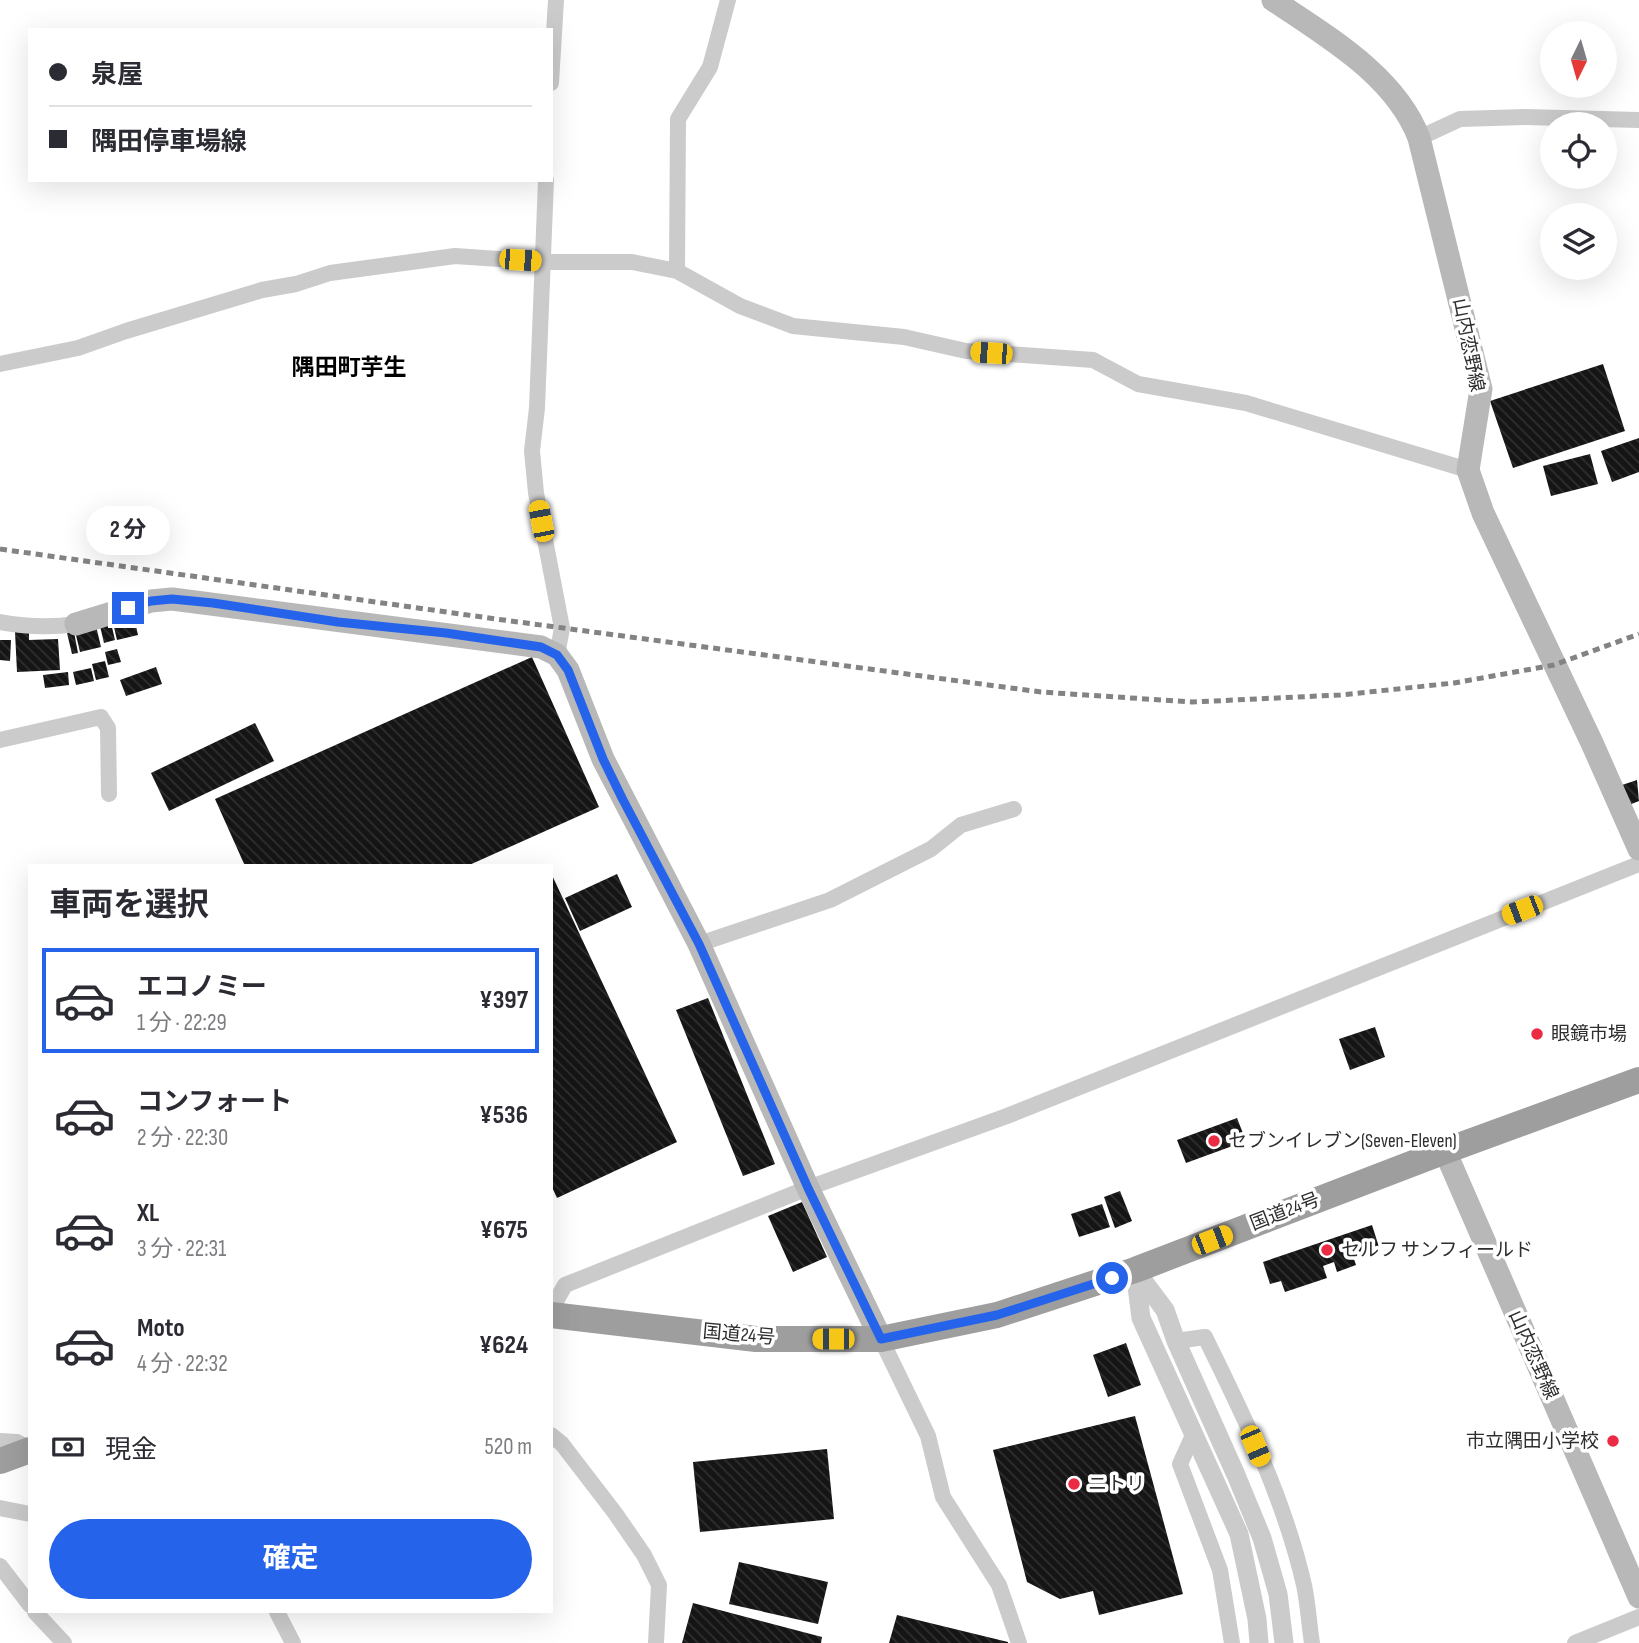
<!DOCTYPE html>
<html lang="ja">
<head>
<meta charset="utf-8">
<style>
	body { margin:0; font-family:"Sofia Sans Condensed","Noto Sans JP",sans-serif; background:#f2f2f3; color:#2b2b33; height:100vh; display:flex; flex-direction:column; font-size:26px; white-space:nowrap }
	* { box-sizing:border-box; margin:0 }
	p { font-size:23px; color:#7c7c81 }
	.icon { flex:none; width:38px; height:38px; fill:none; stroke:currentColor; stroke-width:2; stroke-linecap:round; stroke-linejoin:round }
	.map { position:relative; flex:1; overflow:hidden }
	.details { position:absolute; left:28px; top:864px; width:525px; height:749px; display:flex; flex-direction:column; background:#fff; border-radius:0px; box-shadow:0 7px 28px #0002 }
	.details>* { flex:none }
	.banner { position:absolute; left:28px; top:28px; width:525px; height:154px; border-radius:0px; box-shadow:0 7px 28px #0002; display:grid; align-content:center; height:154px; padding:0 21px; background:#fff }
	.needle { width:46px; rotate:185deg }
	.tools { position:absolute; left:1540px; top:21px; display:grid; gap:14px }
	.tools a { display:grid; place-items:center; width:77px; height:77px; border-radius:50%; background:#fff; box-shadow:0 7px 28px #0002; font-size:35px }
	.end { position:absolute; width:32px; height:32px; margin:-16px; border:9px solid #2563eb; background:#fff; box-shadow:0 0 0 4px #fff }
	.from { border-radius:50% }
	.bubble { position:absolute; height:49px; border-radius:24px; background:#fff; box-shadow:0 7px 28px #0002; font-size:23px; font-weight:700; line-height:49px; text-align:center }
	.car { position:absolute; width:21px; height:42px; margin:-21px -10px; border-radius:9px; box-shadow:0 0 5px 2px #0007; background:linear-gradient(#f5c518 24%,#345 0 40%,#f5c518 0 76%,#345 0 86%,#f5c518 0) }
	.banner b { display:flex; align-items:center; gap:24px; height:66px; font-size:26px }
	.banner b+b { border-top:2px solid #e1e1e2 }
	.banner i { width:18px; height:18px; background:#2b2b33 }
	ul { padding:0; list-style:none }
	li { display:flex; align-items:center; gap:21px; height:105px; margin:0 14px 10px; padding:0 7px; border:4px solid transparent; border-radius:0px }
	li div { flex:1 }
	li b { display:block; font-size:26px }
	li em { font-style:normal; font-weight:700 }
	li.current { border-color:#2563eb }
	li>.icon { width:63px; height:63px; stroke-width:1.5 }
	h2 { padding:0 21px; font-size:32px; line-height:84px }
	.pay { display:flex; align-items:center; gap:18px; height:77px; padding:0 21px; font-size:26px }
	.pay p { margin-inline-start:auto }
	.primary-button { display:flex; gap:14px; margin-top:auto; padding:14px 21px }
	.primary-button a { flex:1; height:80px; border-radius:42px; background:#2563eb; color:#fff; font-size:28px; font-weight:700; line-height:80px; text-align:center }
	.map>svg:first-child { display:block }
	.building { fill:url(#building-back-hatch) }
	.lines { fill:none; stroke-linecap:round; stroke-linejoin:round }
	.minor { stroke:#cbcbcb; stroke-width:16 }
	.tertiary { stroke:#cbcbcb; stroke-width:19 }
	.secondary { stroke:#b8b8b8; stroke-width:23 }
	.trunk { stroke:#9e9e9e; stroke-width:26 }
	.rail { stroke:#838383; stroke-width:5; stroke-dasharray:7 5; stroke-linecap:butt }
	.route { stroke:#2563eb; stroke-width:9 }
	.poi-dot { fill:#eb2b44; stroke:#fff; stroke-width:2.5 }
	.labels { text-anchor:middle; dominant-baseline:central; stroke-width:7; stroke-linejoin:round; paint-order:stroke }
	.street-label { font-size:19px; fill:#2e2e2e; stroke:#fff }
	.poi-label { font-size:19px; fill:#2e2e2e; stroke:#fff; text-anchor:start }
	.quarter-label { font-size:23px; font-weight:bold; fill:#000; stroke:#fff }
</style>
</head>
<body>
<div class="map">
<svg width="1639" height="1643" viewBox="0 0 1639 1643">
	<defs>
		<pattern id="building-back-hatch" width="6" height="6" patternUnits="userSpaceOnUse" patternTransform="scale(1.75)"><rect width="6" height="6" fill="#151515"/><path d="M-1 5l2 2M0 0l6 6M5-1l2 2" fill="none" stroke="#2f2f2f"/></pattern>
	</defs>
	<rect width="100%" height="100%" fill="#fff"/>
	<!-- building -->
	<path class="building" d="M 1603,364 L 1625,431 L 1513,468 L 1490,401 Z
		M 1639,438 L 1639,472 L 1612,482 L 1601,451 Z
		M 1590,454 L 1598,484 L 1551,496 L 1543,466 Z
		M 134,617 L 138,635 L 117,640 L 113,623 Z
		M 111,623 L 115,640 L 104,643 L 100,626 Z
		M 96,626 L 101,647 L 80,652 L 75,631 Z
		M 29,631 L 29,640 L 58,639 L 60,670 L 17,672 L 15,632 Z
		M 74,632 L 78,653 L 72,654 L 67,633 Z
		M 0,640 L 11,640 L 10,661 L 0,660 Z
		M 117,649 L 121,662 L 108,665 L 105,652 Z
		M 532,657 L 599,807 L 467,866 L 245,866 L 215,799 Z
		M 105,661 L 109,677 L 96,680 L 92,664 Z
		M 156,667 L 162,684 L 126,696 L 120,680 Z
		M 91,668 L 94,681 L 76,685 L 73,672 Z
		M 68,672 L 69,685 L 45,688 L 43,675 Z
		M 255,723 L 274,761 L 169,811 L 151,773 Z
		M 1637,780 L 1639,801 L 1629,805 L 1622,785 Z
		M 551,873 L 677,1142 L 557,1198 L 551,1185 Z
		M 617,874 L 632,907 L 580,931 L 565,898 Z
		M 708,998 L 775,1164 L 743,1176 L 676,1010 Z
		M 1375,1027 L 1385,1057 L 1350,1070 L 1339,1039 Z
		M 1237,1118 L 1246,1141 L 1186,1163 L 1177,1140 Z
		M 1120,1191 L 1132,1221 L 1115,1228 L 1104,1197 Z
		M 802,1202 L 827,1257 L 793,1272 L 768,1216 Z
		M 1102,1204 L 1110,1227 L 1079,1237 L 1071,1214 Z
		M 1372,1225 L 1379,1247 L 1353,1256 L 1356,1265 L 1337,1272 L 1334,1262 L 1323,1266 L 1327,1278 L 1285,1292 L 1281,1281 L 1270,1284 L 1263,1262 Z
		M 1126,1343 L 1141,1385 L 1108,1397 L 1093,1355 Z
		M 1135,1416 L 1183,1594 L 1099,1615 L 1093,1591 L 1060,1599 L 1027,1582 L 993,1450 Z
		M 827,1449 L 834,1519 L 700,1532 L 693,1462 Z
		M 739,1562 L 828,1582 L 818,1624 L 729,1604 Z
		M 693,1603 L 822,1637 L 821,1643 L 682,1643 Z
		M 897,1615 L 1008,1642 L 1008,1643 L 889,1643 Z"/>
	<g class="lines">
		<!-- minor -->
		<path class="minor" d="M 551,83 L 556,0
			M 1419,138 L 1460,119 L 1525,117 L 1639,120
			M 546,180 L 537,408 L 532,451 L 536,493 L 562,628 L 557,655
			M 677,271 L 678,119 L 710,67 L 728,0
			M 0,364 L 78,348 L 126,331 L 262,290 L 296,284 L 330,273 L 455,256 L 542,262 L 632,262 L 677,271 L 740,306 L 793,326 L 904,337 L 966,351 L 1093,360 L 1138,384 L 1246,403 L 1468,470
			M 0,622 C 27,627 49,628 76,624
			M 0,740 L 101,717 L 108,728 L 109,794
			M 699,944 L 830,900 L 931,849 L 961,825 L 1014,809
			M 551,1310 L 565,1285 L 808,1188 L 1007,1116 L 1639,864
			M 881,1339 L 928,1436 L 943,1497 L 999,1585 L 1019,1643
			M 1176,1341 L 1205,1337 C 1244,1416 1284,1498 1304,1585 C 1308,1604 1309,1624 1312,1643
			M 1194,1433 L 1180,1464 L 1220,1570 L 1232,1643
			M 551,1435 L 562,1444 L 615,1513 L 644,1555 L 659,1585 L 656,1643
			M 0,1441 L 17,1442 L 30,1449
			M 0,1508 L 30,1514
			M 0,1566 L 30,1605
			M 35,1612 L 64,1643
			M 277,1612 L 293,1643
			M 1575,1643 L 1639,1617"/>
		<!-- tertiary -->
		<path class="tertiary" d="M 1135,1270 L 1165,1310 L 1176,1341 L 1236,1475 L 1262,1538 L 1278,1594 L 1284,1643
			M 1135,1271 L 1141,1318 L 1239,1534 L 1257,1619 L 1259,1643"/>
		<!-- secondary -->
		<path class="secondary" d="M 1273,0 C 1326,36 1395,75 1419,138 L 1481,389 L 1468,470 L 1483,513 L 1592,743 L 1639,849
			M 76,624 L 151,601 L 172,599 L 541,647 L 557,655 L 568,670 L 603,759 L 699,944 L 808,1188 L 881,1339
			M 1445,1151 L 1639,1597"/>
		<!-- trunk -->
		<path class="trunk" d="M 551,1315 L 756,1339 L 881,1339 L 997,1315 L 1135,1270 L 1445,1151 L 1639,1080
			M 0,1461 L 30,1450"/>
		<!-- rail -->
		<path class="rail" d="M 0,549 L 496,619 L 1041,692 L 1192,702 L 1340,695 L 1454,683 L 1554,665 L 1639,634"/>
	</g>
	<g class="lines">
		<!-- route -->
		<path class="route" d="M 128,608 L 151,601 L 172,599 L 213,603 L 338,622 L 446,633 L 541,647 L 557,655 L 568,670 L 603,759 L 622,798 L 699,944 L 808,1188 L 881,1339 L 997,1315 L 1112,1278"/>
	</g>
	<!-- markers -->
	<g class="poi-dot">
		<circle cx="1537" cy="1034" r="7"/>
		<circle cx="1214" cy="1141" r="7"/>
		<circle cx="1327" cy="1250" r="7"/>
		<circle cx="1613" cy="1441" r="7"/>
		<circle cx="1074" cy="1484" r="7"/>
	</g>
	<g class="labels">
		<!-- street labels -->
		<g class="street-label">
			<text transform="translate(1468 345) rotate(79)">山内恋野線</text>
			<text transform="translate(1285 1212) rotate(-21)">国道24号</text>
			<text transform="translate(739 1335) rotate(5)">国道24号</text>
			<text transform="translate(1533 1355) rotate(66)">山内恋野線</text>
		</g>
		<!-- poi labels -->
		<g class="poi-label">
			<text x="1551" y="1034">眼鏡市場</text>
			<text x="1228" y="1141">セブンイレブン(Seven-Eleven)</text>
			<text x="1341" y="1250">セルフ サンフィールド</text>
			<text x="1599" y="1441" text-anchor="end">市立隅田小学校</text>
			<text x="1088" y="1484">ニトリ</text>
		</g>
		<!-- quarter labels -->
		<g class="quarter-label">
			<text x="349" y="368">隅田町芋生</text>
		</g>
	</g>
</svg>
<div class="tools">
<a><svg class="needle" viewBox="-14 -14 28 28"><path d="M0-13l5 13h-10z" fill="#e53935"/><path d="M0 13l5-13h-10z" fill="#7c7c81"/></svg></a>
<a><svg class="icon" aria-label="locate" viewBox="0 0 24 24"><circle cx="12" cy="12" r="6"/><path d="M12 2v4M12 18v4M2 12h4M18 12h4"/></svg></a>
<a><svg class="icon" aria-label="layers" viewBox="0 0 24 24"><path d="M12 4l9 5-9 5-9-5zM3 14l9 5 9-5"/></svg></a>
</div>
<i class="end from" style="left:1112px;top:1278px"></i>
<i class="end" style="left:128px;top:608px"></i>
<div class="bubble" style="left:86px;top:506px;width:84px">2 分</div>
<i class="car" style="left:520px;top:260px;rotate:94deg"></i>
<i class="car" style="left:991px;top:353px;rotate:274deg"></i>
<i class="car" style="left:541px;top:521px;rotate:349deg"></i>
<i class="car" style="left:1522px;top:910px;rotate:249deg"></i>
<i class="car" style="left:1212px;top:1240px;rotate:69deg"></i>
<i class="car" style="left:833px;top:1339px;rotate:270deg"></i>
<i class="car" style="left:1255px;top:1446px;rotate:157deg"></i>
<div class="banner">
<b><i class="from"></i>泉屋</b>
<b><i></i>隅田停車場線</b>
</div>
<section class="details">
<h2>車両を選択</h2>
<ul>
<li class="current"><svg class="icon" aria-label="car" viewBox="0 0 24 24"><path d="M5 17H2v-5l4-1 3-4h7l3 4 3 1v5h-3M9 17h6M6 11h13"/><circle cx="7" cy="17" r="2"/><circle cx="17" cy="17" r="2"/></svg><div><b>エコノミー</b><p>1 分 · 22:29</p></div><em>¥397</em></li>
<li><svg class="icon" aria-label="car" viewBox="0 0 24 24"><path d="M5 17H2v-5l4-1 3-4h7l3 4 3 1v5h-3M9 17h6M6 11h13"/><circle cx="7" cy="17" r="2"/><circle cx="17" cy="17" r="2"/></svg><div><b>コンフォート</b><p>2 分 · 22:30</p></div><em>¥536</em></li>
<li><svg class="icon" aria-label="car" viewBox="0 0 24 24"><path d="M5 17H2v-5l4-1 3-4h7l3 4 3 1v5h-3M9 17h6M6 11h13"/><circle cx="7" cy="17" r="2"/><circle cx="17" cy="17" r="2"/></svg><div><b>XL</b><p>3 分 · 22:31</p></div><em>¥675</em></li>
<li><svg class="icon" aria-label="car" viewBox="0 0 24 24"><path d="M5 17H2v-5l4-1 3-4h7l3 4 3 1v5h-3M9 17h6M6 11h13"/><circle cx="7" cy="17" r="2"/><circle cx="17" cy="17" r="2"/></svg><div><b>Moto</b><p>4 分 · 22:32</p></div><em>¥624</em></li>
</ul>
<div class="pay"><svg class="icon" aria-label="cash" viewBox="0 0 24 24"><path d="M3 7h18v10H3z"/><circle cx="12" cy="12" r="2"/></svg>現金<p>520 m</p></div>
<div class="primary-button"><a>確定</a></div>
</section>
</div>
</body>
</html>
